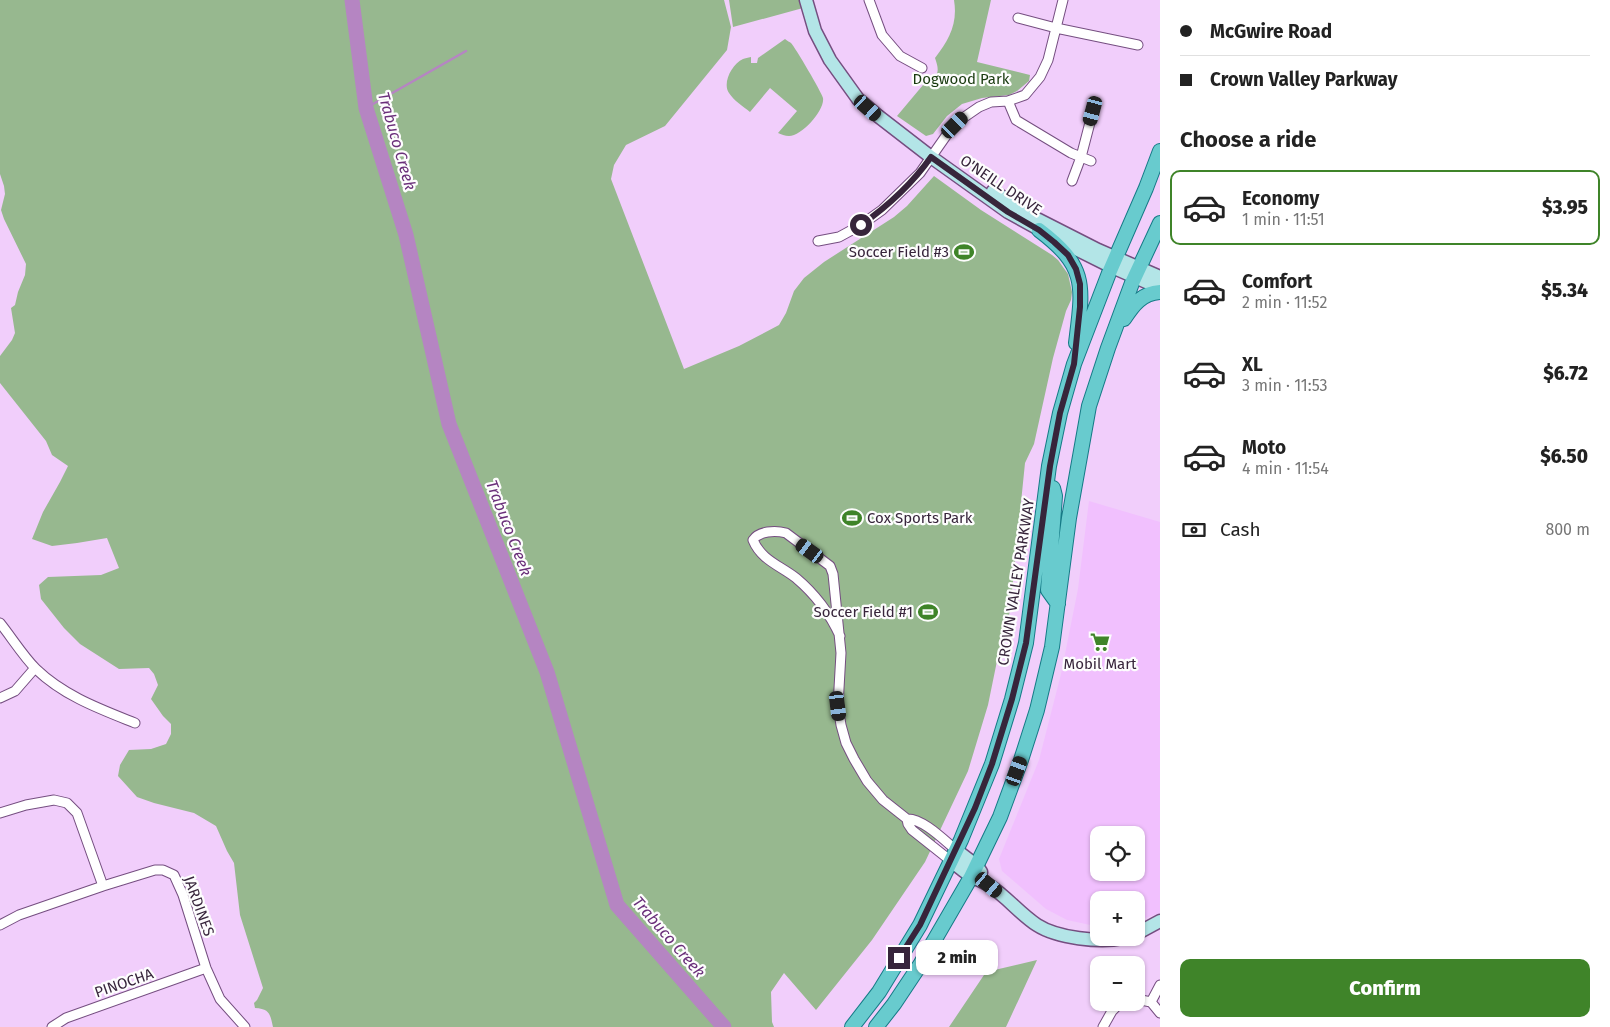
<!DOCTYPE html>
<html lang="en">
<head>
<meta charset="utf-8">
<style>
	body { margin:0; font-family:"Fira Sans",sans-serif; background:#f2f2f2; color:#222; height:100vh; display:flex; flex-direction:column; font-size:19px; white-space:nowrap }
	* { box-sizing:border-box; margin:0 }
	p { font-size:16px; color:#767676 }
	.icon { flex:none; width:28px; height:28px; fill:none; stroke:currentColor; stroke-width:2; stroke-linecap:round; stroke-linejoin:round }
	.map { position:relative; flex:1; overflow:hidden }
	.details { display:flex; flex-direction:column; background:#fff; width:450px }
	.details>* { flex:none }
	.hud { display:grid; align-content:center; height:110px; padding:0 20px; background:#fff }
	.fabs { position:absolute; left:1090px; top:826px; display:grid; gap:10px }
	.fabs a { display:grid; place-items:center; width:55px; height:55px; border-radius:10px; background:#fff; box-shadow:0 1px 4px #0004; font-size:25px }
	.end { position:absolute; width:22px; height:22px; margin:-11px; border:6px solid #37253b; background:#fff; box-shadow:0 0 0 2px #fff }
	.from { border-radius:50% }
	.bubble { position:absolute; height:35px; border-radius:10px; background:#fff; box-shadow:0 1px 4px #0004; font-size:16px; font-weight:800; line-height:35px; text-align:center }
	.car { position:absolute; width:15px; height:30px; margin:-15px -8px; border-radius:6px; box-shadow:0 0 4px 1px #0007; background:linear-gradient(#222 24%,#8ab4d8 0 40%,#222 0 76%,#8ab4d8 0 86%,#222 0) }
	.hud b { display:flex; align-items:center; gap:18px; height:48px; font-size:19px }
	.hud b+b { border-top:1px solid #e0e0e0 }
	.hud i { width:12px; height:12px; background:#222 }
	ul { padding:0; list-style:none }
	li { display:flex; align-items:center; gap:15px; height:75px; margin:0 10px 8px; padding:0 10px; border:2px solid transparent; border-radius:10px }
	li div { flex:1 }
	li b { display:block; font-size:19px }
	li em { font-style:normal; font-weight:800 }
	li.selected { border-color:#3f8429 }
	li>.icon { width:45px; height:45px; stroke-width:1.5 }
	h2 { padding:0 20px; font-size:22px; line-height:60px }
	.pay { display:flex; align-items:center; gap:12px; height:55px; padding:0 20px; font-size:19px }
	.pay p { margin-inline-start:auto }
	.action { display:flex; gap:10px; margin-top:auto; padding:10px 20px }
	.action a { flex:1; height:58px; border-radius:10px; background:#3f8429; color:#fff; font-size:20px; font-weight:800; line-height:58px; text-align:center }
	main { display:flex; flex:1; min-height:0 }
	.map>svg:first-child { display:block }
	.built { fill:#f1c0fe; fill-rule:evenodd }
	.green { fill:#97b88f }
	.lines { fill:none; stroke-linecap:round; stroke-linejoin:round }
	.stream { stroke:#b585c2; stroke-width:2.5 }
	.river { stroke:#b585c2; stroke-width:15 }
	.street-casing { stroke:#754e80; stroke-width:11 }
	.secondary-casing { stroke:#754e80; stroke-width:15 }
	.primary-casing { stroke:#157a86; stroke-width:16 }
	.street { stroke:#fff; stroke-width:9 }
	.secondary { stroke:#b3e5e7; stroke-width:12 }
	.primary { stroke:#68cbce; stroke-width:14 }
	.route { stroke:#37253b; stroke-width:6 }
	.labels { text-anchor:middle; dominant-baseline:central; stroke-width:4.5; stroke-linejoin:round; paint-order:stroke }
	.park-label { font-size:15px; fill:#18390e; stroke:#fdfdfd }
	.street-label { font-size:15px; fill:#37253b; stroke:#fdfdfd }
	.poi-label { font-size:15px; fill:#37253b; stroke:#fdfdfd; text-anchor:end }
	.water-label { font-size:16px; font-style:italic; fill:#6a2f7a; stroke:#fdfdfd }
</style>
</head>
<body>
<main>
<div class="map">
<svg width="1160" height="1027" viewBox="0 0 1160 1027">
	<rect width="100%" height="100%" fill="#f1cefb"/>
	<!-- built -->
	<path class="built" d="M 1089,501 L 1160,522 L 1160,913 L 1136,921 L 1136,900 L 1099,900 L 1099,926 L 1095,926 L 1067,920 L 1046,909 L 1002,871 L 999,859 L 1039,760 L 1061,674 L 1078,589 ZM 1099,835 L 1136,835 L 1136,872 L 1099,872 Z"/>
	<!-- green -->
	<path class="green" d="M 0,0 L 724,0 L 731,27 L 727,50 L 665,126 L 626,145 L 614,165 L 611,179 L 684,369 L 739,346 L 779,325 L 786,313 L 794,291 L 804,278 L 824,262 L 894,217 L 907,206 L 934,176 L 981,210 L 1052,255 L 1058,260 L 1068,274 L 1072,292 L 1071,300 L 1066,311 L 1053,358 L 1034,444 L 1025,463 L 1010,611 L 997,661 L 988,705 L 968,771 L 925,862 L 872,940 L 816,1010 L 784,973 L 771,992 L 772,1022 L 774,1027 L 273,1027 C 270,1014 270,1009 255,1008 L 254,1003 L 257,1000 L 263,988 L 240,915 L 234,863 L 227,851 L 216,826 L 194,813 L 154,803 L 137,797 L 118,776 L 120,765 L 129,750 L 151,749 L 166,744 L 171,734 L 171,724 L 163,716 L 151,699 L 158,685 L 154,674 L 149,668 L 119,669 L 80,644 L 64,628 L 41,599 L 39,585 L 48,577 L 101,575 L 119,568 L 107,538 L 77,543 L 52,546 L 32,539 L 43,512 L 60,482 L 68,466 L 52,455 L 46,441 L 0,383 L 0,356 L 12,340 L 15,333 L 11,308 L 15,305 L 18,292 L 25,275 L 26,264 L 4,219 L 1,210 L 5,194 L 4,186 L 0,174 Z
		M 729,0 L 801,0 L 803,8 L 733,27 Z
		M 954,0 L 991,0 L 977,62 L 1030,75 L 1029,81 L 1017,91 L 1009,95 L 982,98 L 962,104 L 947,116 L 933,134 L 926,136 L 897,116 L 923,85 L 929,85 C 938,74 940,72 935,58 C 949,40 958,24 954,0 Z
		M 785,39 C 787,41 790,42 791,43 C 795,47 822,93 823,98 C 825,110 802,136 789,136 C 785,136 781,134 778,133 L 797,111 L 770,88 L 750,112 C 743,106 734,101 729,93 C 722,83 732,64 743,59 C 745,58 748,58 751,57 L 751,63 L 757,63 L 758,58 Z
		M 1037,960 L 1006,1027 L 949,1027 L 986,972 Z"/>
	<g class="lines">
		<!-- stream -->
		<path class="stream" d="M 366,108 L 466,51"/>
		<!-- river -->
		<path class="river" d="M 352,0 L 366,108 L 406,235 L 449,424 L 547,672 L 617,905 L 724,1027"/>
		<defs>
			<path id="street" d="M 869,0 L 882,35 L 900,56 L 922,68
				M 1018,18 L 1056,28 L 1138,45
				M 1008,101 L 1016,120 L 1071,153 L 1091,161
				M 1072,181 L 1081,157 L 1093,111
				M 818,241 L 839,237 L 861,225 L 882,210 L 920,173 L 948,133 L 963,118 L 979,107 L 991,102 L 1008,101 L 1025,95 L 1040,77 L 1048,60 L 1063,0
				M 0,623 C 12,638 23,656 36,669 C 64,696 100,709 135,723
				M 840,636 C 830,614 815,594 796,578 C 781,566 761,560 753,540 C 759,531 775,530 786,533 L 830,566 L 833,574 L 841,653 L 838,706 L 841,725 L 846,743 L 854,759 L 867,781 L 883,800 L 907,819 L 908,824 L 912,830 L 951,861
				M 0,698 L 15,691 L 35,668
				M 0,813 L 26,805 L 54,800 L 67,803 L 77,813 L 103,886
				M 907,819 C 922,818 944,840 956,850
				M 0,925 L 19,915 L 103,886 L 155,870 L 163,870 L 174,875 L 183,895 L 206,968 L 220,999 L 245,1027
				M 1136,999 L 1151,1002 L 1160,1013
				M 1151,1002 L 1160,985
				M 52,1027 L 66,1018 L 206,968
				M 1103,1027 L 1112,1011 L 1121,1002"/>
			<path id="secondary" d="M 806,0 L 815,31 L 830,60 L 858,99 L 878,116 L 931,157 L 1008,212 L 1068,245 L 1112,267 L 1160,288
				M 993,191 L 1037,219 L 1098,250 L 1160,277
				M 956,850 L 977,866 L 981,872
				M 951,861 C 958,866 965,873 973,877 C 978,880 985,882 990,886 C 1007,897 1020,914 1037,925 C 1057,938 1100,943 1123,938
				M 1136,934 L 1160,921"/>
			<path id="primary" d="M 1039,230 C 1088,267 1083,286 1076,343
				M 1124,319 C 1133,305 1142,293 1160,292
				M 1053,488 L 1055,496 L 1048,590 L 1058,604
				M 852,1027 L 879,992 L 920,925 L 961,840 L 992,764 L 1012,699 L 1026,643 L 1049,466 L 1060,413 L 1074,364 L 1109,273 L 1146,188 L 1160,151
				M 876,1027 L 894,1004 L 920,965 L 971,877 L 1000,817 L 1021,760 L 1037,710 L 1052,647 L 1069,518 L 1089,406 L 1108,348 L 1132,283 L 1160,223"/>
		</defs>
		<!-- street casing -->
		<use href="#street" class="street-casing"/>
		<!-- secondary casing -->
		<use href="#secondary" class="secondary-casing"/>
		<!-- primary casing -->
		<use href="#primary" class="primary-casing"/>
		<!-- street -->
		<use href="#street" class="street"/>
		<!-- secondary -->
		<use href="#secondary" class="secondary"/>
		<!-- primary -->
		<use href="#primary" class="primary"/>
	</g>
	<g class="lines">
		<!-- route -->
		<path class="route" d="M 861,225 C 888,206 912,184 931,157 L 1008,212 L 1039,230 L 1054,242 L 1068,255 L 1076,269 L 1080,284 L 1080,307 L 1074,364 L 1060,413 L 1050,466 L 1026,643 L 1012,699 L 992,764 L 975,808 L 920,925 L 899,958"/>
	</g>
	<!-- icons -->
	<defs>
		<symbol id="stadium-bare" viewBox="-9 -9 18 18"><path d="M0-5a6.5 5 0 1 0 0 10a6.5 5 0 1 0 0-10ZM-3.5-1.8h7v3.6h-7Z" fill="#3f8429" stroke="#fdfdfd" stroke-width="2.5" paint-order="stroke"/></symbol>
		<symbol id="supermarket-bare" viewBox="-9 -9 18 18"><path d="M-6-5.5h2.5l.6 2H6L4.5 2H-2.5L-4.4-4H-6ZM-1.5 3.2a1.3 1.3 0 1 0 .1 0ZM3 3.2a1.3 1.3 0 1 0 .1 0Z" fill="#3f8429" stroke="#fdfdfd" stroke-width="2.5" paint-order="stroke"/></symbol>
	</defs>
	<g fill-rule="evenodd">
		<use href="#stadium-bare" x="950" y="238" width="28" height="28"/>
		<use href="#stadium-bare" x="838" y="504" width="28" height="28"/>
		<use href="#stadium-bare" x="914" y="598" width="28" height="28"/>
		<use href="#supermarket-bare" x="1086" y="628" width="28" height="28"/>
	</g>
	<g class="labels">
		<!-- park labels -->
		<g class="park-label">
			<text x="961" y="79">Dogwood Park</text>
		</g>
		<!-- street labels -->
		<g class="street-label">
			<text transform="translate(1001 185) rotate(34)">O'NEILL DRIVE</text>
			<text transform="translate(1016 582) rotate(-81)">CROWN VALLEY PARKWAY</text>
			<text transform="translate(199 906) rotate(70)">JARDINES</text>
			<text transform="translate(124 983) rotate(-19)">PINOCHA</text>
		</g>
		<!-- poi labels -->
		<g class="poi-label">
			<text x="949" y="252">Soccer Field #3</text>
			<text x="867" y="518" text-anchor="start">Cox Sports Park</text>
			<text x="913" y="612">Soccer Field #1</text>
			<text x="1100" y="664" text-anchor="middle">Mobil Mart</text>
		</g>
		<!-- water labels -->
		<g class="water-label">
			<text transform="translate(397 141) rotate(74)">Trabuco Creek</text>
			<text transform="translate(509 528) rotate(69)">Trabuco Creek</text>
			<text transform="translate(669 937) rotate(49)">Trabuco Creek</text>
		</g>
	</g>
</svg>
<div class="fabs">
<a><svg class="icon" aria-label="locate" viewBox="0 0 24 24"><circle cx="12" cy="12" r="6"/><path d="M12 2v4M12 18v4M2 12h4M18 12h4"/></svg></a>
<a>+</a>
<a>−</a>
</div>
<i class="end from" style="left:861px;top:225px"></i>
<i class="end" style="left:899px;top:958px"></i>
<div class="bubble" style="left:916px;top:940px;width:82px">2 min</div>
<i class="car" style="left:868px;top:108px;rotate:132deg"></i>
<i class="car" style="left:1093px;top:111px;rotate:195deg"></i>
<i class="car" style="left:955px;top:125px;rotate:45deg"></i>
<i class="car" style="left:810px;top:551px;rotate:306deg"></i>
<i class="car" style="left:838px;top:706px;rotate:173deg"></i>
<i class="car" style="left:1017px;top:771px;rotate:20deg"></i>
<i class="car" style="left:989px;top:885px;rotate:130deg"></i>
</div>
<section class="details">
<div class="hud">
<b><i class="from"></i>McGwire Road</b>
<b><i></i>Crown Valley Parkway</b>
</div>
<h2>Choose a ride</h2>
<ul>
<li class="selected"><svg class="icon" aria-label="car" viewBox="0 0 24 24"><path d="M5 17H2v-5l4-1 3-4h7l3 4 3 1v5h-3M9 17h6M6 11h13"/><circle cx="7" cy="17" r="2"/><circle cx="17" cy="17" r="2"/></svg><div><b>Economy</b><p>1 min · 11:51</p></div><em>$3.95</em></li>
<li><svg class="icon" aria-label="car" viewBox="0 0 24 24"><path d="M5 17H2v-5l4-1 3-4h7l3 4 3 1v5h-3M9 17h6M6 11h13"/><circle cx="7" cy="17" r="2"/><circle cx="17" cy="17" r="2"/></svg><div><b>Comfort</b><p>2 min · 11:52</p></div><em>$5.34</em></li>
<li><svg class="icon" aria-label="car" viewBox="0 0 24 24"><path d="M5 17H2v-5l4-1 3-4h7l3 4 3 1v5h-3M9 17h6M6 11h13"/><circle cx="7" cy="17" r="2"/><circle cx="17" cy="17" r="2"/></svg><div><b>XL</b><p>3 min · 11:53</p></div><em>$6.72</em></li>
<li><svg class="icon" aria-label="car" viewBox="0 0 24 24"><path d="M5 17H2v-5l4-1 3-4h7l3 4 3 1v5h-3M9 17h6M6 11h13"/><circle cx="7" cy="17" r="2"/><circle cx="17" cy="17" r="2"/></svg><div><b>Moto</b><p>4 min · 11:54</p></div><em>$6.50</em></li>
</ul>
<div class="pay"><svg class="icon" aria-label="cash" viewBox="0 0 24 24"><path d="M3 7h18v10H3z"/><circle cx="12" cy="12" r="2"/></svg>Cash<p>800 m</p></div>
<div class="action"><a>Confirm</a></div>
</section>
</main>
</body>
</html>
